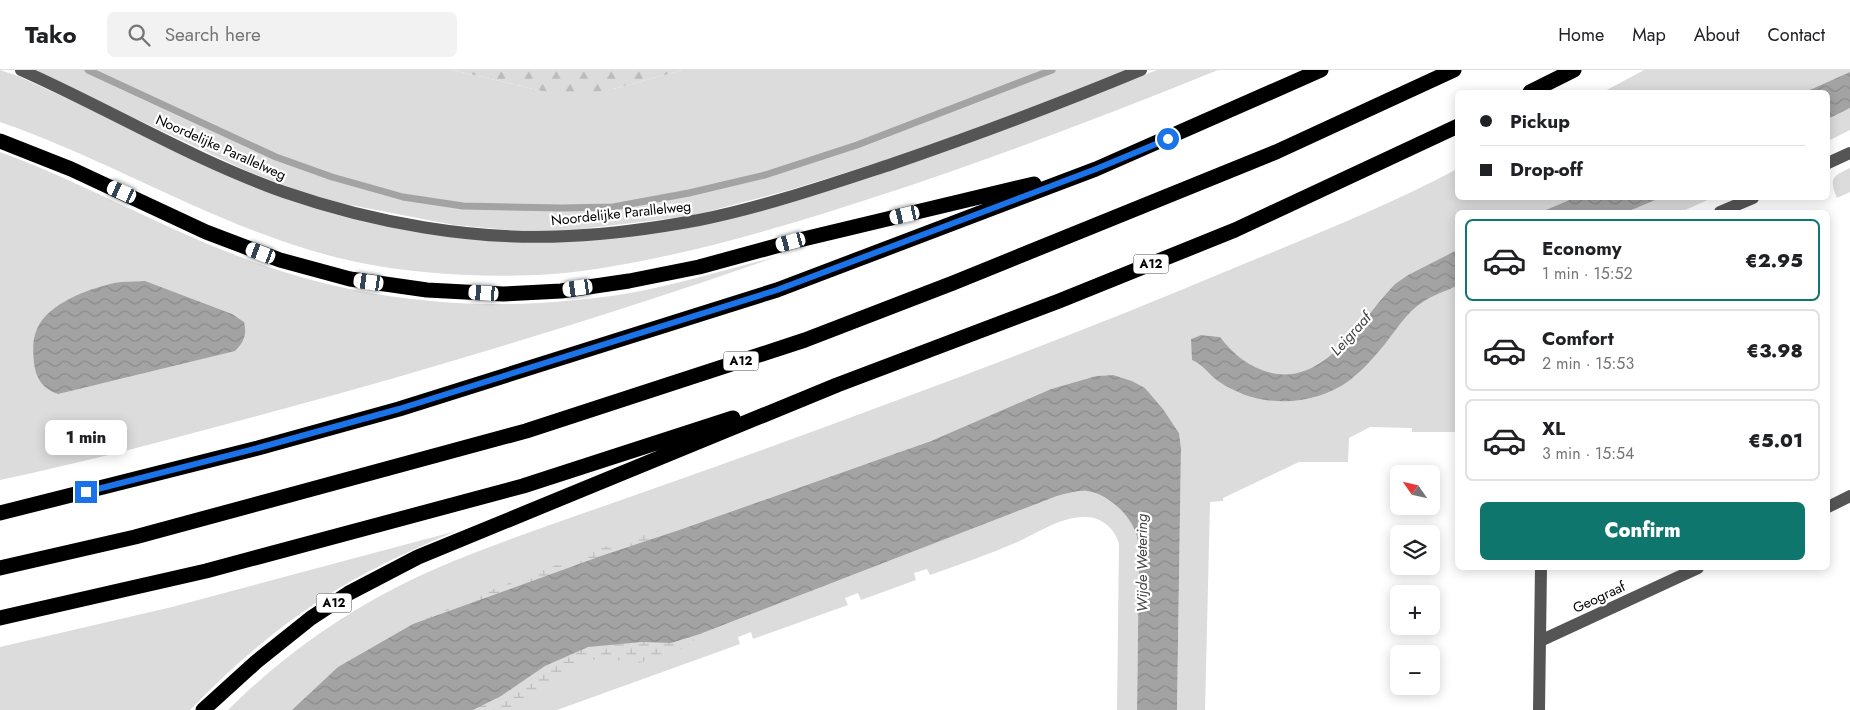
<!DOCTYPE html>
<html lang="en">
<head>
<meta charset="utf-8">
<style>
	body { margin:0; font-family:Jost,sans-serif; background:#f2f2f2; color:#202124; height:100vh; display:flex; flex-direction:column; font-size:19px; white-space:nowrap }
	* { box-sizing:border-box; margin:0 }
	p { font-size:16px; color:#757577 }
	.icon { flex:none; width:28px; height:28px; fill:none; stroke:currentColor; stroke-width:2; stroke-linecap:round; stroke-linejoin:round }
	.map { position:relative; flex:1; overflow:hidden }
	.details { position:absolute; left:1455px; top:140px; width:375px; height:360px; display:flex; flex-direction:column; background:#fff; border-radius:8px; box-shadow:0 2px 12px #0003 }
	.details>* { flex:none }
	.hud { position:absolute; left:1455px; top:20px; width:375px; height:110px; border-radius:8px; box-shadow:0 2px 12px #0003; display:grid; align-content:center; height:110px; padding:0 25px; background:#fff }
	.needle { width:32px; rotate:304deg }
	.tools { position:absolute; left:1390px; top:395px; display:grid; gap:10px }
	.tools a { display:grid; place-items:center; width:50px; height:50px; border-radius:8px; background:#fff; box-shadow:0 2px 12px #0003; font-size:25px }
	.end { position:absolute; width:22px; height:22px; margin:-11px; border:6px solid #1a73e8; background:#fff; box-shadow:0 0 0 2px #fff }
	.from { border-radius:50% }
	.bubble { position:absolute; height:35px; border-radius:8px; background:#fff; box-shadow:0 2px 12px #0003; font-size:16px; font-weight:800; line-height:35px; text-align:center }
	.car { position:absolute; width:15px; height:30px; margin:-15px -8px; border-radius:6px; box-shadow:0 0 4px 1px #0007; background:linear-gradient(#fff 24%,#345 0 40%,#fff 0 76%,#345 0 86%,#fff 0) }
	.hud b { display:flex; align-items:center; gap:18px; height:48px; font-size:19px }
	.hud b+b { border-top:1px solid #e0e0e0 }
	.hud i { width:12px; height:12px; background:#202124 }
	ul { padding:9px 0 0; list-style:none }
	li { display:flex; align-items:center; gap:15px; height:82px; margin:0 10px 8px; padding:0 15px; border:2px solid #e0e0e0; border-radius:8px }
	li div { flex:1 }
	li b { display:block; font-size:19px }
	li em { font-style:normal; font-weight:800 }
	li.on { border-color:#0f766e }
	li>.icon { width:45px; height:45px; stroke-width:1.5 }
	.button { display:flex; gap:10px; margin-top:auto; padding:10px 25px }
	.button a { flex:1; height:58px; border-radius:8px; background:#0f766e; color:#fff; font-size:20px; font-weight:800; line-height:58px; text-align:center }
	header { display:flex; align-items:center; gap:30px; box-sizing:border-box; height:70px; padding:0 25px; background:#fff; border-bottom:1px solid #e0e0e0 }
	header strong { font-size:24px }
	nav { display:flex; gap:28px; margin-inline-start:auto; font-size:18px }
	.search { width:350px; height:45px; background:#f2f2f2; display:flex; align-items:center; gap:12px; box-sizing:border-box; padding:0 18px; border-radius:8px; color:#757577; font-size:19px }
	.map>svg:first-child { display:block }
	.grass { fill:#dcdcdc }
	.forest { fill:url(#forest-firs) }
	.wetland { fill:url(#wetland-marsh) }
	.water { fill:url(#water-waves) }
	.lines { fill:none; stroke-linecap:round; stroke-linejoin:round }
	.stream { stroke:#a3a3a3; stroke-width:7 }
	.minor { stroke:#555; stroke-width:12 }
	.highway { stroke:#000; stroke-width:15 }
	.route { stroke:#1a73e8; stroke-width:6 }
	.labels { text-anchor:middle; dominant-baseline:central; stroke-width:4.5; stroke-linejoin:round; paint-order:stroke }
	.shield { fill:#fff; stroke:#4c4c4c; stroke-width:1 }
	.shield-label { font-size:12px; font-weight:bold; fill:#000 }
	.street-label { font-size:14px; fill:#000; stroke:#fff }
	.water-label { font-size:15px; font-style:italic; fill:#444; stroke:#fff }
</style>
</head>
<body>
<header>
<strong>Tako</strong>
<div class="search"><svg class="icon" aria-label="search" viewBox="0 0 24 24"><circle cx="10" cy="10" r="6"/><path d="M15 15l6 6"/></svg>Search here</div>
<nav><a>Home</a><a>Map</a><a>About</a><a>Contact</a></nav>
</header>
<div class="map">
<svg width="1850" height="640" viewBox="0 0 1850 640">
	<defs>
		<pattern id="forest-firs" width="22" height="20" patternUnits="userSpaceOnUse" patternTransform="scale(1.25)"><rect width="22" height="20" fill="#dcdcdc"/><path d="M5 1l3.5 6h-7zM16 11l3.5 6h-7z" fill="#bbb"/></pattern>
		<pattern id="wetland-marsh" width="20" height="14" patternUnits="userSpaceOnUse" patternTransform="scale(1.25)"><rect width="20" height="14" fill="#dcdcdc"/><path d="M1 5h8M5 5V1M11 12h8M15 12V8" fill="none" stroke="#bbb"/></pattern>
		<pattern id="water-waves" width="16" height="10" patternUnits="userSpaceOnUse" patternTransform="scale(1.25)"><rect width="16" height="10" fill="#a3a3a3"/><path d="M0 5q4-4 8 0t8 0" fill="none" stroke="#8b8b8b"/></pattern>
	</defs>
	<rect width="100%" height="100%" fill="#fff"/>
	<!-- grass -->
	<path class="grass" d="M 0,0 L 18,6 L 77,33 L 255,118 L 304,134 L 428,163 L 513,172 L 566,171 L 721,150 L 787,134 L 895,99 L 1157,0 L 1218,0 C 1105,46 991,89 875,127 C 780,158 682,187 582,201 C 513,210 421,206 352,191 C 228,164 119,93 0,52 Z
		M 37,0 L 452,0 L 546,22 L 613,19 L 683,0 L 1127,0 L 1047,32 L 911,82 L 793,119 L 691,146 L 573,160 L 509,160 L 454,155 L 340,133 L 298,121 L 247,101 L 43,5 Z
		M 1644,0 L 1850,0 L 1850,2 L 1805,22 L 1603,22 Z
		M 1850,38 L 1850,60 L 1828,71 L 1828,49 Z
		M 0,82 C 87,114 167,161 254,192 C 377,236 502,244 630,223 C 679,214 728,199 776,187 C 609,245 439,297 268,343 C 179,367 90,391 0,410 Z
		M 1850,98 L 1850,122 L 1837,128 C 1829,109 1832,106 1850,98 Z
		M 1457,99 L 1458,128 L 1574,128 L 1541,142 L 1458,142 L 1457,180 L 1408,205 L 1395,214 C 1363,247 1326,315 1272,303 C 1249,298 1234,285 1220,267 L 1201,265 L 1191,269 C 1206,303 1214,315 1251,326 C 1278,334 1312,333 1337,318 C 1348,311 1375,285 1384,274 C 1396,260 1407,242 1423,232 C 1433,225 1446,221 1457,216 L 1457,362 L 1412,362 L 1412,358 L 1370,357 L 1349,368 L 1348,392 L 1299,392 L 1223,428 L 1223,431 L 1210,432 L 1205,640 L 1177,640 L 1181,378 L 1179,363 L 1163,339 L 1145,318 L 1132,311 L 1112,305 L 1096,306 L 1051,319 L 931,371 L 679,460 L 602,486 L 700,564 L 1057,426 C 1066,424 1078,420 1087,421 C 1108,424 1129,444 1136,463 C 1138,469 1138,476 1139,483 L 1137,640 L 1117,640 L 1119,474 C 1116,460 1102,447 1086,447 C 1061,446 1038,463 1015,473 C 987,485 958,495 930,505 L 927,499 L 914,503 L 916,510 L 861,530 L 858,523 L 845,528 L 848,535 L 753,569 L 751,562 L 738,567 L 740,574 L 557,640 L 228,640 C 277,591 336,548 397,517 C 449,490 506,471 561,451 C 627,428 693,405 759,381 C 919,323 1078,264 1234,198 C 1309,167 1386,137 1457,99 Z
		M 1660,128 L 1712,128 L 1681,142 L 1627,142 Z
		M 456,461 C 421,476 387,491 353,510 C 293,544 238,590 190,640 L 0,640 L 0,577 L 172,537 Z"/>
	<!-- forest -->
	<path class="forest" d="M 452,0 L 683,0 L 613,19 L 578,25 L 546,22 Z"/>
	<!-- wetland -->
	<path class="wetland" d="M 658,461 L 659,472 L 707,559 L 686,577 L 665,586 L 638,593 L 608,589 L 592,590 L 569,600 L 511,640 L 292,640 L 338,597 L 413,554 L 491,520 L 601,478 Z"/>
	<!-- water -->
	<path class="water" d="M 1850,2 L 1850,38 L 1828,49 L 1828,22 L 1805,22 Z
		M 1574,128 L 1660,128 L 1627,142 L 1541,142 Z
		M 1457,180 L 1457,216 C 1446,221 1433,225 1423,232 C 1407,242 1396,260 1385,274 C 1375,286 1363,300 1350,310 C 1321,332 1280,337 1245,325 C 1236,321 1226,317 1218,311 C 1208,304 1204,295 1192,290 L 1191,269 L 1201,265 L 1220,267 C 1234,285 1250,298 1272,303 C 1326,315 1363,247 1395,214 L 1408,205 Z
		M 145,211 L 232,244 L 244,252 C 247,265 244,272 235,281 L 58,324 C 43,319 36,309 34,293 C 33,281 32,270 37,259 C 48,233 89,219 114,213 C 124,211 135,212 145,211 Z
		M 1113,305 L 1132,311 L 1145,318 L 1163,339 L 1179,363 L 1181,378 L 1177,640 L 1137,640 L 1139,483 C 1138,477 1138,469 1136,463 C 1129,444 1108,424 1087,421 C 1078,420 1066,424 1057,426 L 700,564 L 671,573 L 642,572 L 588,577 L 545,596 L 501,626 L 473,640 L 292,640 L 338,597 L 413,554 L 601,486 L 679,460 L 931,371 L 1051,319 L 1096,306 Z"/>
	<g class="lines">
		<!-- stream -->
		<path class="stream" d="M 88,0 L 276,87 L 332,107 L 403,127 L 463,136 L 561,138 L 613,137 L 689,123 L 765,105 L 857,75 L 1052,0"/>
		<!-- minor -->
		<path class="minor" d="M 21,0 C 109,39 193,90 284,122 C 374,153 474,171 569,166 C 612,164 656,158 699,150 C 764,137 828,115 892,94 C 976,65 1059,34 1141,0
			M 1828,93 L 1850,83
			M 1720,142 L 1753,128
			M 1828,437 L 1850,426
			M 1540,571 L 1698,498
			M 1539,640 L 1541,498"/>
		<!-- highway -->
		<path class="highway" d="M 1530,22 L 1574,0
			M 0,71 L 71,99 L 206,162 L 280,190 L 350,209 L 427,220 L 503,224 L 561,221 L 629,211 L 699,197 L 791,172 L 1034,114
			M 0,443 L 258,378 L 399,339 L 777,220 L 1096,99 L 1321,0
			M 0,498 L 135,467 L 526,361 L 805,270 L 953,213 L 1276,82 L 1454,0
			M 0,548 L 206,501 L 523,416 L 733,348
			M 203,640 L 256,592 L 311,548 L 349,523 L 418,487 L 837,315 L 1059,231 L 1235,160 L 1458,56"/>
	</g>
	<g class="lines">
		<!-- route -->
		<path class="route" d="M 86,422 L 258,378 L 399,339 L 777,220 L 1096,99 L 1168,69"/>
	</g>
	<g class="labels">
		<!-- shield labels -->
		<g class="shield">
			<rect x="1133.5" y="184.5" width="35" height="19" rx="4"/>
			<rect x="723.5" y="281.5" width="35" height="19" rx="4"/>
			<rect x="316.5" y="523.5" width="35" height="19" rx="4"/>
		</g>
		<g class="shield-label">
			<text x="1151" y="194">A12</text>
			<text x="741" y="291">A12</text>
			<text x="334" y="533">A12</text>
		</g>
		<!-- street labels -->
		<g class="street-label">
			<text transform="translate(221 77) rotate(24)">Noordelijke Parallelweg</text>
			<text transform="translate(621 143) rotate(-6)">Noordelijke Parallelweg</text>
			<text transform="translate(1599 527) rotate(-25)">Geograaf</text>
		</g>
		<!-- water labels -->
		<g class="water-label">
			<text transform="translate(1351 264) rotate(-48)">Leigraaf</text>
			<text transform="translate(1142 493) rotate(-90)">Wijde Wetering</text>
		</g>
	</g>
</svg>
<div class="tools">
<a><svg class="needle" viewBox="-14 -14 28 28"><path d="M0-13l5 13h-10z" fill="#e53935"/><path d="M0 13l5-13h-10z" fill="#757577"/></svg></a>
<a><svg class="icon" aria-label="layers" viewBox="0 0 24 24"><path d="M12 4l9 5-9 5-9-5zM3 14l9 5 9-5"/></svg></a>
<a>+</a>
<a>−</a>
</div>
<i class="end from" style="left:1168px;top:69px"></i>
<i class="end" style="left:86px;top:422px"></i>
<div class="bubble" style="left:45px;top:350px;width:82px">1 min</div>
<i class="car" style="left:122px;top:122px;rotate:295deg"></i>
<i class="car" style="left:905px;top:145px;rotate:257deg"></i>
<i class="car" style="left:791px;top:172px;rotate:255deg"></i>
<i class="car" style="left:261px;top:183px;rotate:291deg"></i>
<i class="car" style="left:369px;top:212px;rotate:278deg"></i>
<i class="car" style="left:578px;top:218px;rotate:262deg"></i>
<i class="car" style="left:484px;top:223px;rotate:274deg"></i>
<div class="hud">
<b><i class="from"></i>Pickup</b>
<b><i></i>Drop-off</b>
</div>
<section class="details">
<ul>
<li class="on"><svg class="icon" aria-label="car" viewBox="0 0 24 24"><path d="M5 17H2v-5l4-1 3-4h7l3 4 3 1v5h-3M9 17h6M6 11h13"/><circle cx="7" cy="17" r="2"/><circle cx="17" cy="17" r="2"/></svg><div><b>Economy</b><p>1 min · 15:52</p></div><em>€2.95</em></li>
<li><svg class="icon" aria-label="car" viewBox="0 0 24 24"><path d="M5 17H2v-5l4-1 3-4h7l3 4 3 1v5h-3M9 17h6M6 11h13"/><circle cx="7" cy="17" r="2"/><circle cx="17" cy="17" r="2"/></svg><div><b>Comfort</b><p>2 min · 15:53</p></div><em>€3.98</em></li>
<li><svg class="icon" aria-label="car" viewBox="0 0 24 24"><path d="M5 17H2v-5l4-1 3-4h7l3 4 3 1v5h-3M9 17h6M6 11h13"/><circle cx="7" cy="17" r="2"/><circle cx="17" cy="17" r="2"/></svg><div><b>XL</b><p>3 min · 15:54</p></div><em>€5.01</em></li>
</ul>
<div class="button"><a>Confirm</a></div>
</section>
</div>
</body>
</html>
